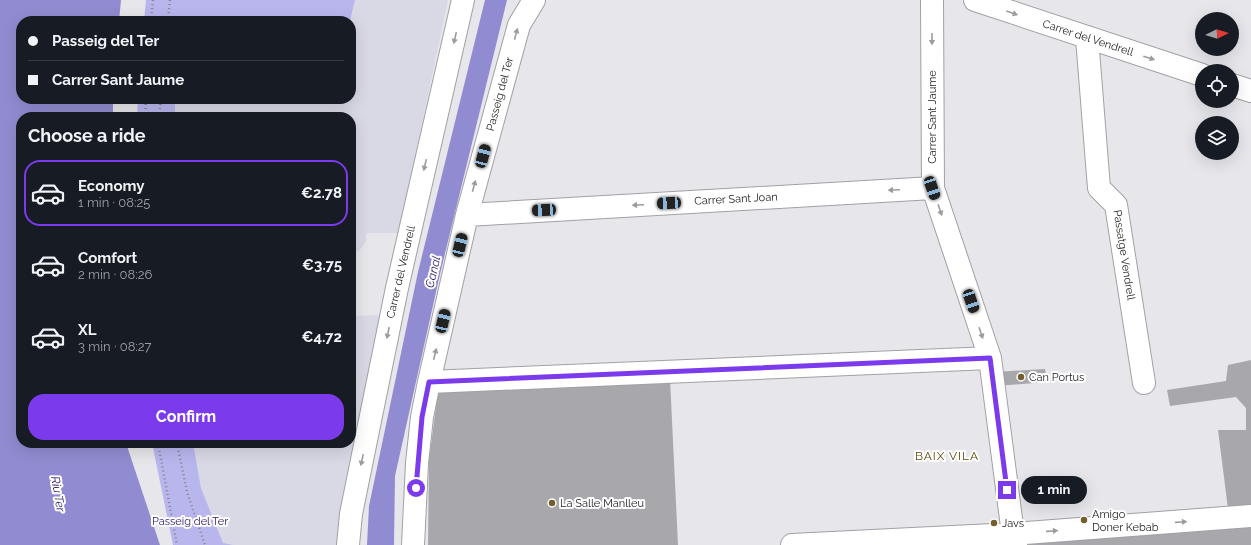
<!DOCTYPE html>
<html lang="en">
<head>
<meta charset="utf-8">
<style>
	body { margin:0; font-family:Raleway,sans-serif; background:#242831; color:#f1f3f6; height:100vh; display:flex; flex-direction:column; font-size:15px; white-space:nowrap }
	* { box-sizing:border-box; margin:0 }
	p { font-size:13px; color:#9ea1a6 }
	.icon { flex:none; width:22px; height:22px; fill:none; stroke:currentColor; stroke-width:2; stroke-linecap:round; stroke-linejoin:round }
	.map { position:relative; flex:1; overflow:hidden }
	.side { position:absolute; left:16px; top:112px; width:340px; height:336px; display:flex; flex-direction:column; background:#171b24; border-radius:16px; box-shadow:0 4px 16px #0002 }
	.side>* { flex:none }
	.hud { position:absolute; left:16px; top:16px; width:340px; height:88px; border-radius:16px; box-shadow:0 4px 16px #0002; display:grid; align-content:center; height:88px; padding:0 12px; background:#171b24 }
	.needle { width:26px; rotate:85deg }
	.buttons { position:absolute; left:1195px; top:12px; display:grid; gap:8px }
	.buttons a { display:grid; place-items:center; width:44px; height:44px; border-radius:50%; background:#171b24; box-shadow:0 4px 16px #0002; font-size:20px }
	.end { position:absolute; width:18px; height:18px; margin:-9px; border:5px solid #7c3aed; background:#fff; box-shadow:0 0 0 2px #fff }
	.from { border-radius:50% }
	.bubble { position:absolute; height:28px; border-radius:14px; background:#171b24; box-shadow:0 4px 16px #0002; font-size:13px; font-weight:700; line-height:28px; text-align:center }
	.car { position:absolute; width:12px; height:24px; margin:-12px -6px; border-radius:5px; box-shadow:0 0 3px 1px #0007; background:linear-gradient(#222 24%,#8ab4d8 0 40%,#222 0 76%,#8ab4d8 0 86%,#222 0) }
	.hud b { display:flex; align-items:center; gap:14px; height:38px; font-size:15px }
	.hud b+b { border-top:1px solid #363941 }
	.hud i { width:10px; height:10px; background:#f1f3f6 }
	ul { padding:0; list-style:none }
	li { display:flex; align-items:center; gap:12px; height:66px; margin:0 8px 6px; padding:0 4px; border:2px solid transparent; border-radius:16px }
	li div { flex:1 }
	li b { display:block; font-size:15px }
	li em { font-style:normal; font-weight:700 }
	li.current { border-color:#7c3aed }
	li>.icon { width:36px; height:36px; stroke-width:1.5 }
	h2 { padding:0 12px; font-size:18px; line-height:48px }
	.button { display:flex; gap:8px; margin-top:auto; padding:8px 12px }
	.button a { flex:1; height:46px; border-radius:16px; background:#7c3aed; color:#fff; font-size:16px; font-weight:700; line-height:46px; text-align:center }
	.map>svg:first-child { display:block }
	.built { fill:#d9d9e5 }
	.green { fill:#b9b6ee }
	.water { fill:#918cd1 }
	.building { fill:#a8a8ac }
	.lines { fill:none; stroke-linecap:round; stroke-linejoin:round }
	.street-casing { stroke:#a1a1a5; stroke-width:24 }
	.path { stroke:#868689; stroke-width:2.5; stroke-dasharray:1 3; stroke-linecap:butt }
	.street { stroke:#fff; stroke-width:22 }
	.oneway { fill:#9c9c9c }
	.route { stroke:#7c3aed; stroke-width:5 }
	.poi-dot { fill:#735f2e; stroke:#fff; stroke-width:1.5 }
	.labels { text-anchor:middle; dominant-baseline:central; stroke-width:4; stroke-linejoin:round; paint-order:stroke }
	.street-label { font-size:11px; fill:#222224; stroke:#fff }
	.poi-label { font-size:11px; fill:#222224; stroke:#fff; text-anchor:start }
	.park-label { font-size:11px; fill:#2b1667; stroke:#fff }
	.water-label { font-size:12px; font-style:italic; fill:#2f1d6d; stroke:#fff }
	.neighbourhood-label { font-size:12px; letter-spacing:1px; fill:#5f490b; stroke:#fff }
</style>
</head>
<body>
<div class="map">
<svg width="1251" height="545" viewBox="0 0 1251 545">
	<rect width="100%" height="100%" fill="#e6e6eb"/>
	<!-- built -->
	<path class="built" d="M 355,0 L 448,0 L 399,233 L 368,233 L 366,234 L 366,242 L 359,251 L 351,252 L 351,117 L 175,117 L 175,99 L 351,99 L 350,21 Z
		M 385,315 L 339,545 L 233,545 L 223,544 L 201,488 L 193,443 L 351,443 L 351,316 Z"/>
	<!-- green -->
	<path class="green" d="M 146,0 L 355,0 L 350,21 L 144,21 Z
		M 138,99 L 175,99 L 175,117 L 137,117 Z
		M 152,443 L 193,443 L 201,488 L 223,543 L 233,545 L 173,545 Z"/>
	<!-- water -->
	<path class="water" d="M 0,0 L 121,0 L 119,21 L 21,21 L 21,99 L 113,99 L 113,117 L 21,117 L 21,443 L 126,443 L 160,545 L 0,545 Z
		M 485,0 L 507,0 L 440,274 L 395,476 L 394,545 L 367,545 L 369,506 L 418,272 Z"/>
	<!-- building -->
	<path class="building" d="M 1251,360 L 1251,508 L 1228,509 L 1218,430 L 1246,430 L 1246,408 L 1236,397 L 1170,406 L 1167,390 L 1226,381 L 1228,365 Z
		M 1045,369 L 1047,382 L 996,386 L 995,372 Z
		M 670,379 L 678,545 L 428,545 L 429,460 L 438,391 Z
		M 1251,524 L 1251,545 L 1029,545 L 1027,539 Z"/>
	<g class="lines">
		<defs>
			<path id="street" d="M 932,0 L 933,188 L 990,358 L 1013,534 L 1016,545
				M 975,0 L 1202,75
				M 1087,38 L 1099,188 L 1116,205 L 1144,383
				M 1232,85 L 1251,91
				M 467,215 L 933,188
				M 429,382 L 990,358
				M 348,545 L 351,514 L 397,288 L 463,0
				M 413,545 L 417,463 L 422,417 L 429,382 L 467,215 L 519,25 L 534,0
				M 792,545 L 1013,534 L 1251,516"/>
		</defs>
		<!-- street casing -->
		<use href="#street" class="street-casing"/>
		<!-- path -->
		<path class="path" d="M 151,21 L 153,0
			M 168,21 L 170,0
			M 145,117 L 146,99
			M 159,117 L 161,99
			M 158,443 L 177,545
			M 177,443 L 187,492 L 205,545"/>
		<!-- street -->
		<use href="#street" class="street"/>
	</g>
	<!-- one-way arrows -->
	<defs><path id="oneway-solid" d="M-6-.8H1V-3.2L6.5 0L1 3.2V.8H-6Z"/></defs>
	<g class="oneway">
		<use href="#oneway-solid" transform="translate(1012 13) rotate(19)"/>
		<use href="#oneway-solid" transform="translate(516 34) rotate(-75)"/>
		<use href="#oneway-solid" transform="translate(455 38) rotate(103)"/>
		<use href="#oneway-solid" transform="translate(932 39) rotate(90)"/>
		<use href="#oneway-solid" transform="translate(1149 58) rotate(18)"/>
		<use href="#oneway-solid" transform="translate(425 165) rotate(103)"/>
		<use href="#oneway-solid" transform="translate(474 186) rotate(-75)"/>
		<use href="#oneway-solid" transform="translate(894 190) rotate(177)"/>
		<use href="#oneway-solid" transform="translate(638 205) rotate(177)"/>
		<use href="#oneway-solid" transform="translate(940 210) rotate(71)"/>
		<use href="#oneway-solid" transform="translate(388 333) rotate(102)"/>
		<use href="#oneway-solid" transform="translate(981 333) rotate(71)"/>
		<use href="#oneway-solid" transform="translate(435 354) rotate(-77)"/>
		<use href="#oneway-solid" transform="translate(362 460) rotate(102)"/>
		<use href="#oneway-solid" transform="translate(1181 522) rotate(-4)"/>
		<use href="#oneway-solid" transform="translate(1052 531) rotate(-4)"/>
	</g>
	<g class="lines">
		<!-- route -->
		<path class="route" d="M 416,488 L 422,417 L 429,382 L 990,358 L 1007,490"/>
	</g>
	<!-- markers -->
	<g class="poi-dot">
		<circle cx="1021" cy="377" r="4"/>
		<circle cx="552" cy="503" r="4"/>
		<circle cx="1084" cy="520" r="4"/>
		<circle cx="994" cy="523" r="4"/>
	</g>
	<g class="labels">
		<!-- street labels -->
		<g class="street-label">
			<text transform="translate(1088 38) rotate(18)">Carrer del Vendrell</text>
			<text transform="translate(500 94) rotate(-75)">Passeig del Ter</text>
			<text transform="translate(932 117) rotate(-90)">Carrer Sant Jaume</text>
			<text transform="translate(736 199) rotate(-3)">Carrer Sant Joan</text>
			<text transform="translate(1124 255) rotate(81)">Passatge Vendrell</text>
			<text transform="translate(401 272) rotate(-77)">Carrer del Vendrell</text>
		</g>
		<!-- poi labels -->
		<g class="poi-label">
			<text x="1029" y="377">Can Portus</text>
			<text x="560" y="503">La Salle Manlleu</text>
			<text x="1092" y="514">Amigo<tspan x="1092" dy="13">Doner Kebab</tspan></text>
			<text x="1002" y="523">Javs</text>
		</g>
		<!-- park labels -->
		<g class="park-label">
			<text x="190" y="521">Passeig del Ter</text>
		</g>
		<!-- water labels -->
		<g class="water-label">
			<text transform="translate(433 272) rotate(-77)">Canal</text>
			<text transform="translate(58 494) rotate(80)">Riu Ter</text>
		</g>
		<!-- neighbourhood labels -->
		<g class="neighbourhood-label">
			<text x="947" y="456">BAIX VILA</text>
		</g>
	</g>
</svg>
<div class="buttons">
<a><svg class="needle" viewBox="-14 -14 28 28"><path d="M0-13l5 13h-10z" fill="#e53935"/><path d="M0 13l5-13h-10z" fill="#9ea1a6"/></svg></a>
<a><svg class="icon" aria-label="locate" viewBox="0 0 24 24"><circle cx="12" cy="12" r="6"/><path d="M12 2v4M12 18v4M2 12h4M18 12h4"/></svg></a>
<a><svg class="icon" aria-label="layers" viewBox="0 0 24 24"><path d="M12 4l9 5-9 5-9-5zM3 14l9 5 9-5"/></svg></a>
</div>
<i class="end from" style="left:416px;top:488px"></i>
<i class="end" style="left:1007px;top:490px"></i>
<div class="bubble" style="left:1021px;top:476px;width:66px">1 min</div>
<i class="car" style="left:483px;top:156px;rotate:15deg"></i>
<i class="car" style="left:932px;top:188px;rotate:161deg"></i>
<i class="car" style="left:669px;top:203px;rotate:267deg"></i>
<i class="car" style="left:544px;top:210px;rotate:267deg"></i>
<i class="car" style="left:460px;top:245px;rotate:13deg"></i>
<i class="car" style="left:971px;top:301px;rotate:161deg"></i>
<i class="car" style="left:443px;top:321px;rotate:13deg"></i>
<div class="hud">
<b><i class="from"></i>Passeig del Ter</b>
<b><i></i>Carrer Sant Jaume</b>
</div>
<section class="side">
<h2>Choose a ride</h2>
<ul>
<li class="current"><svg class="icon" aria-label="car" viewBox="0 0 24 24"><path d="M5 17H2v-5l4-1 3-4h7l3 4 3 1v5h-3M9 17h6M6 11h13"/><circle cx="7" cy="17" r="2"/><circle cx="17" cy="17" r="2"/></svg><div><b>Economy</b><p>1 min · 08:25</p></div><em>€2.78</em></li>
<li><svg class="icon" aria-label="car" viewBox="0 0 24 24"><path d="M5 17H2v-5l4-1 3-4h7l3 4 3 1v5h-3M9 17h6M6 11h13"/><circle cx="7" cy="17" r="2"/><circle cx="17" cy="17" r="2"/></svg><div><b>Comfort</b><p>2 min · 08:26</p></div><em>€3.75</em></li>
<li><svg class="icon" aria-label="car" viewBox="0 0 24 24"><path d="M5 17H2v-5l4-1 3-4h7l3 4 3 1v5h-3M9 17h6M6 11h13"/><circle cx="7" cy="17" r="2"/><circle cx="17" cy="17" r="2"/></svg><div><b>XL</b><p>3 min · 08:27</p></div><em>€4.72</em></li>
</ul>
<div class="button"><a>Confirm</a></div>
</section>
</div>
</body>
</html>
